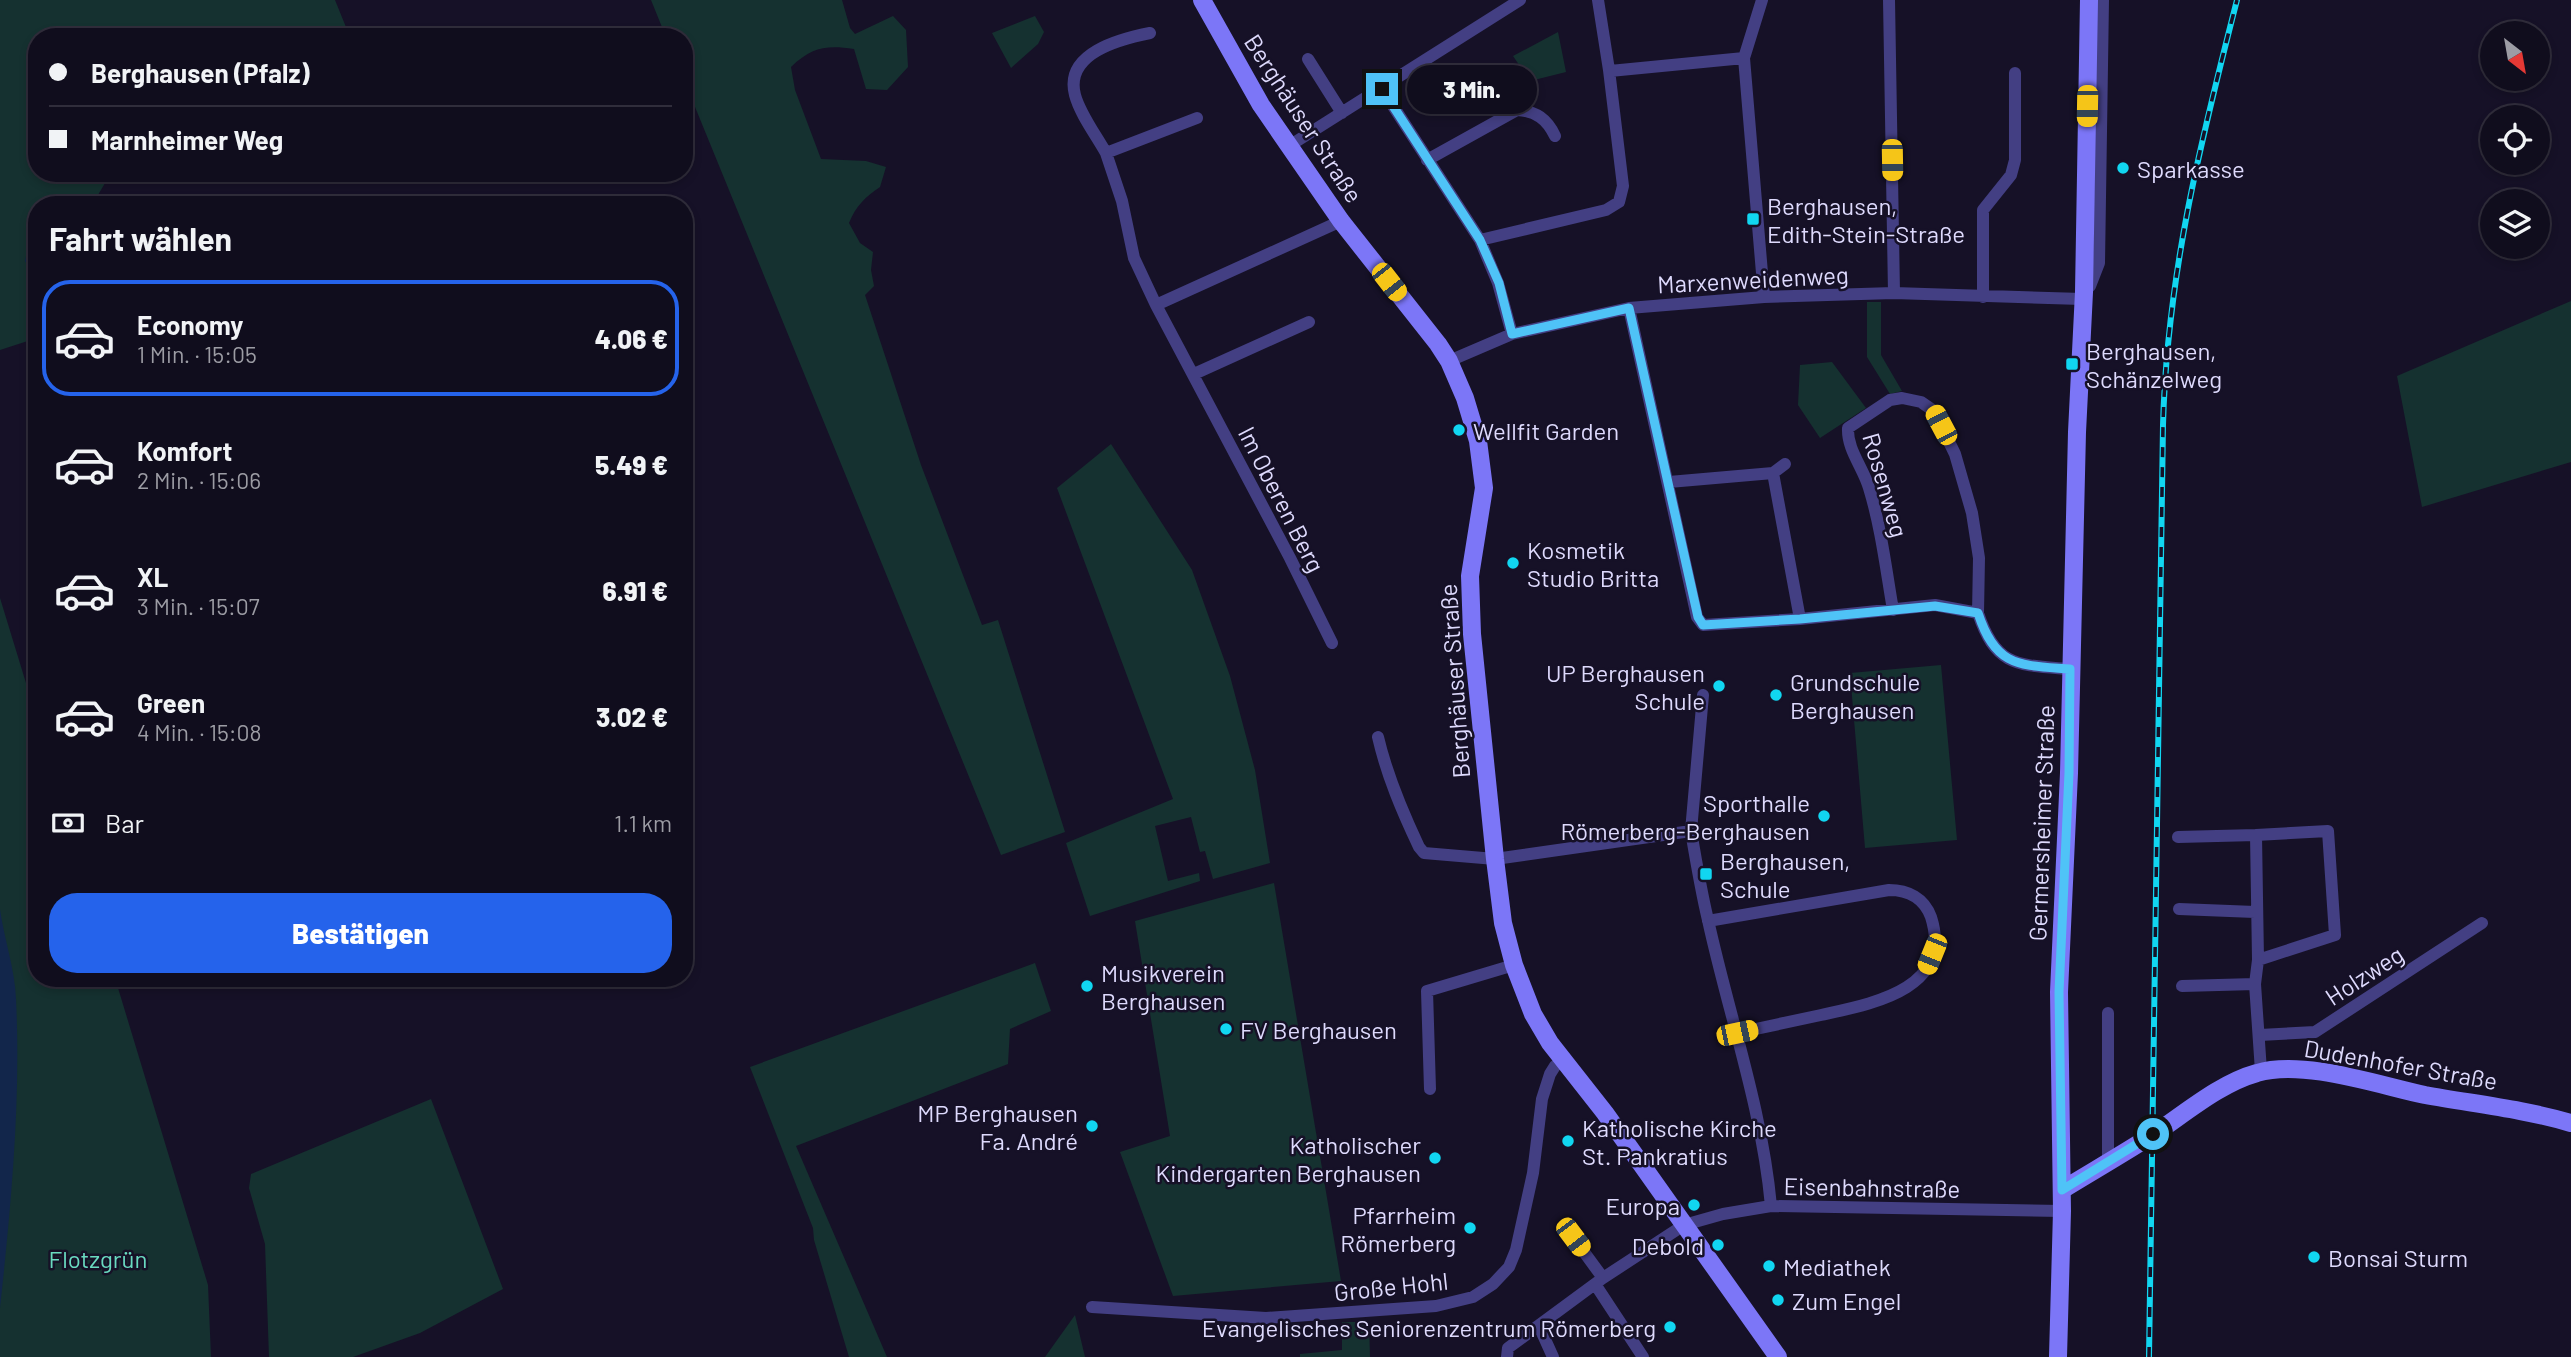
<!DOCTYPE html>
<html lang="de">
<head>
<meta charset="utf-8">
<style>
	body { margin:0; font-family:Barlow,sans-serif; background:#1e1b2a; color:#f1f3f6; height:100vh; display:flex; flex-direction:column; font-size:26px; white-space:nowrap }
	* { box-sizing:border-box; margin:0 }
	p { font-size:23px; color:#9c9ca4 }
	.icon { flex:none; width:38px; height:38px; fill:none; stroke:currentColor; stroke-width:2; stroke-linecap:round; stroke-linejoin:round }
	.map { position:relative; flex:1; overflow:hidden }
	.details { position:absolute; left:28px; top:196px; width:665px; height:791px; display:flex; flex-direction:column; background:#100d1d; border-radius:28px; box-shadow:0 4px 10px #0003,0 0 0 2px #302d3b }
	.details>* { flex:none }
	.guide { position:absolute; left:28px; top:28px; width:665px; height:154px; border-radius:28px; box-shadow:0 4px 10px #0003,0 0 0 2px #302d3b; display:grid; align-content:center; height:154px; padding:0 21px; background:#100d1d }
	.needle { width:46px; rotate:149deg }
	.tools { position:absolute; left:2480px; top:21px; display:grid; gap:14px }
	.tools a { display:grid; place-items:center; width:70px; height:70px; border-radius:50%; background:#100d1d; box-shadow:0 4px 10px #0003,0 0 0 2px #302d3b; font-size:35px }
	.end { position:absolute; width:32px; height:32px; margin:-16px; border:9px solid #4fc3f7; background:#111; box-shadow:0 0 0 4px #111 }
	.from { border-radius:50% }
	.bubble { position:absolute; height:49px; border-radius:24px; background:#100d1d; box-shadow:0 4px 10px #0003,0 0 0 2px #302d3b; font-size:23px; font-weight:800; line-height:49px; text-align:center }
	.car { position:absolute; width:21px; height:42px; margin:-21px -10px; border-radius:9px; box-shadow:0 0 5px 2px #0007; background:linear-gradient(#f5c518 24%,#345 0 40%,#f5c518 0 76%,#345 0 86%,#f5c518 0) }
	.guide b { display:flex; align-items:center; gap:24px; height:66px; font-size:26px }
	.guide b+b { border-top:2px solid #302d3b }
	.guide i { width:18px; height:18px; background:#f1f3f6 }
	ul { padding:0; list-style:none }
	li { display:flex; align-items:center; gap:21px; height:116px; margin:0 14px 10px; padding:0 7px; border:4px solid transparent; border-radius:28px }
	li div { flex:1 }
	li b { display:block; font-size:26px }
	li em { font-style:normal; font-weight:800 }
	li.selected { border-color:#2563eb }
	li>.icon { width:63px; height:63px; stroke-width:1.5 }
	h2 { padding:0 21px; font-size:32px; line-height:84px }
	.pay { display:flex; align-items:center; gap:18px; height:77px; padding:0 21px; font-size:26px }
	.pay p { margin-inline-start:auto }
	.button { display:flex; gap:14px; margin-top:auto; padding:14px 21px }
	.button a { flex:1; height:80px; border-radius:28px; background:#2563eb; color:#fff; font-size:28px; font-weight:800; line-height:80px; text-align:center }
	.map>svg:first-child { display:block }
	.green { fill:#153130 }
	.water { fill:#12264b }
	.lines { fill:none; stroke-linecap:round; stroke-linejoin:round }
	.street { stroke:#433f83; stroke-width:12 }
	.secondary { stroke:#7c76f7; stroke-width:18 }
	.rail-casing { stroke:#11d6f1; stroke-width:6 }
	.rail { stroke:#161127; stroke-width:3.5; stroke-dasharray:10; stroke-linecap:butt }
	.route { stroke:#4fc3f7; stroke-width:9 }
	.poi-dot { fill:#11d6f1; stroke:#161127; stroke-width:2.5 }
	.labels { text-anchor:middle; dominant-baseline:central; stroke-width:5; stroke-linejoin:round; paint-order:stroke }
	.street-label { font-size:24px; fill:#dedafd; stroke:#161127 }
	.poi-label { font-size:24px; fill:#dedafd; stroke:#161127; text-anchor:start }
	.park-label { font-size:24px; fill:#69dac0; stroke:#161127 }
</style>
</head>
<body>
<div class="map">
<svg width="2571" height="1357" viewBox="0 0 2571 1357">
	<rect width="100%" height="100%" fill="#161127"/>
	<!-- green -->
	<path class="green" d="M 0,0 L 335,0 L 350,37 L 37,37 L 37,173 L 111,173 L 92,205 L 37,205 L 37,338 L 0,350 Z
		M 651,0 L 842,0 L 850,28 L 855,34 L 893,16 L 906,30 L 908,67 L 887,90 L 866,89 L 854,49 C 826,45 812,47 791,67 L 795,90 L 821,159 L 866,161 L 886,167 L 880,187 C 865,197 856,206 849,223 L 860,243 L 873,252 L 871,270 L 874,286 L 865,295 L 921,465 L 982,625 L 998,620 L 1065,832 L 1001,855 L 684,80 L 684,37 L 666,37 Z
		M 1035,16 L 1044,32 L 1038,44 L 1011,68 L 992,33 Z
		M 1558,32 L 1566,72 L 1530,81 L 1513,56 Z
		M 2571,301 L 2571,462 L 2422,507 L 2397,376 Z
		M 1867,302 L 1881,302 L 1881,355 L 1902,391 L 1890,394 L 1867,357 Z
		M 1832,362 L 1866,408 L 1820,438 L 1798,405 L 1800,365 Z
		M 1111,444 L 1192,570 L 1230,676 L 1255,770 L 1270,863 L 1213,879 L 1205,851 L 1200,852 L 1191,817 L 1155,826 L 1168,881 L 1199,873 L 1200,881 L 1090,916 L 1066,843 L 1173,799 L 1057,488 Z
		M 0,598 L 37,719 L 37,978 L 115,978 L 208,1285 L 211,1357 L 0,1357 Z
		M 1941,665 L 1957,840 L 1865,848 L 1850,673 Z
		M 1274,883 L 1341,1281 L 1173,1296 L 1120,1152 L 1170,1136 L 1135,921 Z
		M 1035,963 L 1051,1011 L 1010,1029 L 1008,1064 L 796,1146 L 887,1357 L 849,1357 L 814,1240 L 813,1228 L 750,1067 Z
		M 431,1099 L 503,1289 L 420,1333 L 353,1357 L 269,1357 L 265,1244 L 249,1188 L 251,1174 Z
		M 1075,1315 L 1085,1357 L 1045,1357 Z
		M 1342,1322 L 1369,1322 L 1370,1357 L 1300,1357 L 1300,1354 L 1342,1350 Z"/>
	<!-- water -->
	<path class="water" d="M 37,235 L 37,283 L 25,261 L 28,248 Z
		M 0,909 C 4,939 15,969 16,999 C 21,1101 11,1206 0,1308 Z"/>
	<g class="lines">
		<!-- street -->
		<path class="street" d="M 1762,0 L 1744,58 L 1764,297
			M 1889,0 L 1894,293
			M 1150,33 C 1120,39 1064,53 1075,95 C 1080,114 1096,135 1106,153 L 1197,118
			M 1308,59 L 1342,113
			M 1610,71 L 1744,58
			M 1382,89 L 1480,240 L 1606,210 L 1619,202 L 1623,186 L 1609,70 L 1598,0
			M 1289,146 L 1520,0
			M 1106,153 L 1122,201 L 1134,258 L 1156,305
			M 1427,160 L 1517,110 C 1536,111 1547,119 1555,136
			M 1480,240 L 1498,283 L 1512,334
			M 2084,292 L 2090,286 L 2099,263 L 2103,0
			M 1983,297 L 1983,210 L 2011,175 L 2015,160 L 2015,73
			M 1629,308 L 1697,617 L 1703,625 L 1800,619 L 1935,605 L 1978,613 C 1996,668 2019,665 2070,669
			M 1449,361 L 1512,334 L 1629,308 L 1764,297 L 1894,293 L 2082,299
			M 1194,374 L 1309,322
			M 1773,473 L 1785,464
			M 1669,482 L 1773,473 L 1800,619
			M 1893,610 C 1886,569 1881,527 1869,488 C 1863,467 1847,450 1848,428 L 1890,400 L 1902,398 L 1921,402 L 1934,411 L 1955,454 L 1972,513 L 1979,558 L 1978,613
			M 1332,643 L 1290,558 L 1156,305 L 1341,221
			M 1378,737 C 1387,776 1402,811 1419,847 L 1424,853 L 1495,859 L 1691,831 C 1696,861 1701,891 1708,920 C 1729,1016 1762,1108 1771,1206
			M 1691,831 L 1703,695
			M 2256,835 L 2328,831 L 2335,935 L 2258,960
			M 2178,837 L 2256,835 L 2258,960 L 2255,984 L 2261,1071
			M 2179,909 L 2255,912
			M 1708,921 L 1889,890 C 1908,890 1924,898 1931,917 C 1954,990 1871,1004 1821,1015 C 1793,1021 1765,1027 1737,1033
			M 2182,986 L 2255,984
			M 2108,1013 L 2108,1161
			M 2260,1035 L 2315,1032 L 2482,923
			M 1430,1089 L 1427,991 L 1514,965
			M 1573,1237 L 1603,1278
			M 1595,1284 L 1643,1357
			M 1092,1307 L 1266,1318 L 1436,1306 L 1473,1297 L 1493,1284 L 1509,1267 L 1516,1250 L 1533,1173 L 1542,1099 L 1550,1074 L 1555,1066 L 1564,1060
			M 1539,1326 L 1553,1357
			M 1507,1357 L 1508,1348 L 1603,1278 L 1684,1225 L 1723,1214 L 1771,1206 L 2062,1211"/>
		<!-- secondary -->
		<path class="secondary" d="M 1202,0 L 1261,105 L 1341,221 L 1438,344 L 1449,361 L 1465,398 L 1478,441 L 1484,488 L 1470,576 L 1472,634 L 1495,859 L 1503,923 L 1514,965 L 1533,1014 L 1550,1043 L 1605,1113 L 1778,1357
			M 2062,1190 C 2093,1171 2126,1152 2157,1132 C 2188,1111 2221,1083 2257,1073 C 2303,1059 2378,1085 2425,1095 C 2474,1104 2523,1109 2571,1123
			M 2058,1357 L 2062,1211 L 2059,992 L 2069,773 L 2077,432 L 2084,292 L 2089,0"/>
		<defs>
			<path id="rail" d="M 2149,1357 L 2163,425 C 2167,276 2200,144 2237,0"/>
		</defs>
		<!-- rail casing -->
		<use href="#rail" class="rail-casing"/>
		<!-- rail -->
		<use href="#rail" class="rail"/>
	</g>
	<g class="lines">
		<!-- route -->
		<path class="route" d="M 1382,89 L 1480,240 L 1499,283 L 1512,334 L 1629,308 L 1698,617 L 1703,625 L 1800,619 L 1935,606 L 1978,613 C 1996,668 2019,665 2070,669 L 2069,773 L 2059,992 L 2062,1190 L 2153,1134"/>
	</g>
	<!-- markers -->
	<g class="poi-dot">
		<circle cx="2123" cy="168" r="7"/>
		<rect x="1746" y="212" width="14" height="14" rx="3.5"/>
		<rect x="2065" y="357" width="14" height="14" rx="3.5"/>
		<circle cx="1459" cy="430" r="7"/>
		<circle cx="1513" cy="563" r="7"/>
		<circle cx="1719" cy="686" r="7"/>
		<circle cx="1776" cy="695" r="7"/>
		<circle cx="1824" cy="816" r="7"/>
		<rect x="1699" y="867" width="14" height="14" rx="3.5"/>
		<circle cx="1087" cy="986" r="7"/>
		<circle cx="1226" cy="1029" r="7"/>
		<circle cx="1092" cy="1126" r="7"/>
		<circle cx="1568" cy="1141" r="7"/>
		<circle cx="1435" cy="1158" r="7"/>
		<circle cx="1694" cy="1205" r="7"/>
		<circle cx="1470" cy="1228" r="7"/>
		<circle cx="1718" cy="1245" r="7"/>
		<circle cx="2314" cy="1257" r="7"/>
		<circle cx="1769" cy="1266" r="7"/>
		<circle cx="1778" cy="1300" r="7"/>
		<circle cx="1670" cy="1327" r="7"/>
	</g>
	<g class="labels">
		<!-- street labels -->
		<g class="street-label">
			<text transform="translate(1304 118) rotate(57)">Berghäuser Straße</text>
			<text transform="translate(1753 279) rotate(-3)">Marxenweidenweg</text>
			<text transform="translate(1886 485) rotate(74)">Rosenweg</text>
			<text transform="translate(1282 499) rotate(63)">Im Oberen Berg</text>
			<text transform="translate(1454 681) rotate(-94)">Berghäuser Straße</text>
			<text transform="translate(2041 823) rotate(-88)">Germersheimer Straße</text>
			<text transform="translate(2364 975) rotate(-33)">Holzweg</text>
			<text transform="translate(2401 1064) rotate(10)">Dudenhofer Straße</text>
			<text transform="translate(1872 1187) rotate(1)">Eisenbahnstraße</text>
			<text transform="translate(1391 1286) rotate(-6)">Große Hohl</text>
		</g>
		<!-- poi labels -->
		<g class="poi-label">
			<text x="2137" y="168">Sparkasse</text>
			<text x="1767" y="205">Berghausen,<tspan x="1767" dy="28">Edith-Stein-Straße</tspan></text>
			<text x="2086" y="350">Berghausen,<tspan x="2086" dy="28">Schänzelweg</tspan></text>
			<text x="1473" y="430">Wellfit Garden</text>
			<text x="1527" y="549">Kosmetik<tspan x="1527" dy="28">Studio Britta</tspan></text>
			<text x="1705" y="672" text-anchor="end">UP Berghausen<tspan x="1705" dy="28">Schule</tspan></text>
			<text x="1790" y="681">Grundschule<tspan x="1790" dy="28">Berghausen</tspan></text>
			<text x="1810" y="802" text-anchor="end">Sporthalle<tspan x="1810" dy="28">Römerberg-Berghausen</tspan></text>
			<text x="1720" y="860">Berghausen,<tspan x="1720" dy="28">Schule</tspan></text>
			<text x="1101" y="972">Musikverein<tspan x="1101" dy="28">Berghausen</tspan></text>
			<text x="1240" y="1029">FV Berghausen</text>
			<text x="1078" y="1112" text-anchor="end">MP Berghausen<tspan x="1078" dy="28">Fa. André</tspan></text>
			<text x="1582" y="1127">Katholische Kirche<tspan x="1582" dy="28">St. Pankratius</tspan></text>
			<text x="1421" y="1144" text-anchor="end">Katholischer<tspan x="1421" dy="28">Kindergarten Berghausen</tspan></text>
			<text x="1680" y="1205" text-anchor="end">Europa</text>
			<text x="1456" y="1214" text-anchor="end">Pfarrheim<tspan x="1456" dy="28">Römerberg</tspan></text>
			<text x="1704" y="1245" text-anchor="end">Debold</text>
			<text x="2328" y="1257">Bonsai Sturm</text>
			<text x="1783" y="1266">Mediathek</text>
			<text x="1792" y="1300">Zum Engel</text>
			<text x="1656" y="1327" text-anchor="end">Evangelisches Seniorenzentrum Römerberg</text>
		</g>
		<!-- park labels -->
		<g class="park-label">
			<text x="98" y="1258">Flotzgrün</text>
		</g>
	</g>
</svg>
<div class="tools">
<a><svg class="needle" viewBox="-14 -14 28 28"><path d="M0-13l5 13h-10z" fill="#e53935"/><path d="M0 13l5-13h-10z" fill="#9c9ca4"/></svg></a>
<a><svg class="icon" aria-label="locate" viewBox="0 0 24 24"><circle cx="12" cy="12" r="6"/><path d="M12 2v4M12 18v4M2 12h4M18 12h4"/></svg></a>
<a><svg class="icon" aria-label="layers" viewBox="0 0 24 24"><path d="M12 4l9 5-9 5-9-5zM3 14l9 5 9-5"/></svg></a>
</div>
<i class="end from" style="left:2153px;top:1134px"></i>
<i class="end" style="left:1382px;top:89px"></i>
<div class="bubble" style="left:1407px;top:65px;width:130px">3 Min.</div>
<i class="car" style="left:2087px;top:106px;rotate:181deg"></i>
<i class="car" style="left:1892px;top:160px;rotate:179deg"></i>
<i class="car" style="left:1389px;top:282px;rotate:142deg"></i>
<i class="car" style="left:1941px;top:425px;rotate:332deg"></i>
<i class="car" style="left:1932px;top:954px;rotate:202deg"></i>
<i class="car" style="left:1737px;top:1033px;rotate:78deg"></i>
<i class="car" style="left:1573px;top:1237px;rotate:143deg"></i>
<div class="guide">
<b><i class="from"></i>Berghausen (Pfalz)</b>
<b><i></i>Marnheimer Weg</b>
</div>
<section class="details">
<h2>Fahrt wählen</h2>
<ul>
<li class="selected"><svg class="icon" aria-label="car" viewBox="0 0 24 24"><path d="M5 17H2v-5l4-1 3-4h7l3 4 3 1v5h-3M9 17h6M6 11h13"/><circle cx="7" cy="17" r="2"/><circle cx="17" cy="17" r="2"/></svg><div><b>Economy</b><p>1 Min. · 15:05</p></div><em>4.06 €</em></li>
<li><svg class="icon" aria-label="car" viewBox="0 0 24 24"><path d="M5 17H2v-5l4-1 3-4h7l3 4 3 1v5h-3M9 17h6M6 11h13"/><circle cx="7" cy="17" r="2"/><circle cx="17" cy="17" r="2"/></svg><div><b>Komfort</b><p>2 Min. · 15:06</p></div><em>5.49 €</em></li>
<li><svg class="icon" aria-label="car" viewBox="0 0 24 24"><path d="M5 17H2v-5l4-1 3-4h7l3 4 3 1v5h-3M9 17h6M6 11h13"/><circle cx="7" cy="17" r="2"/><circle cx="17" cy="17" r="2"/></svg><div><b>XL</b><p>3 Min. · 15:07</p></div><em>6.91 €</em></li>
<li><svg class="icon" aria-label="car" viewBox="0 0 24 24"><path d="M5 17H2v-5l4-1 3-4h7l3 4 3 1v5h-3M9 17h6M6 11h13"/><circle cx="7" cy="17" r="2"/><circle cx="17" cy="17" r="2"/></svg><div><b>Green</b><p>4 Min. · 15:08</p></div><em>3.02 €</em></li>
</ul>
<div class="pay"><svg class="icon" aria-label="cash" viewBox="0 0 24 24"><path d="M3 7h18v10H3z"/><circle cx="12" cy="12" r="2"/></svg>Bar<p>1.1 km</p></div>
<div class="button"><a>Bestätigen</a></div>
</section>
</div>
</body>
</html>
